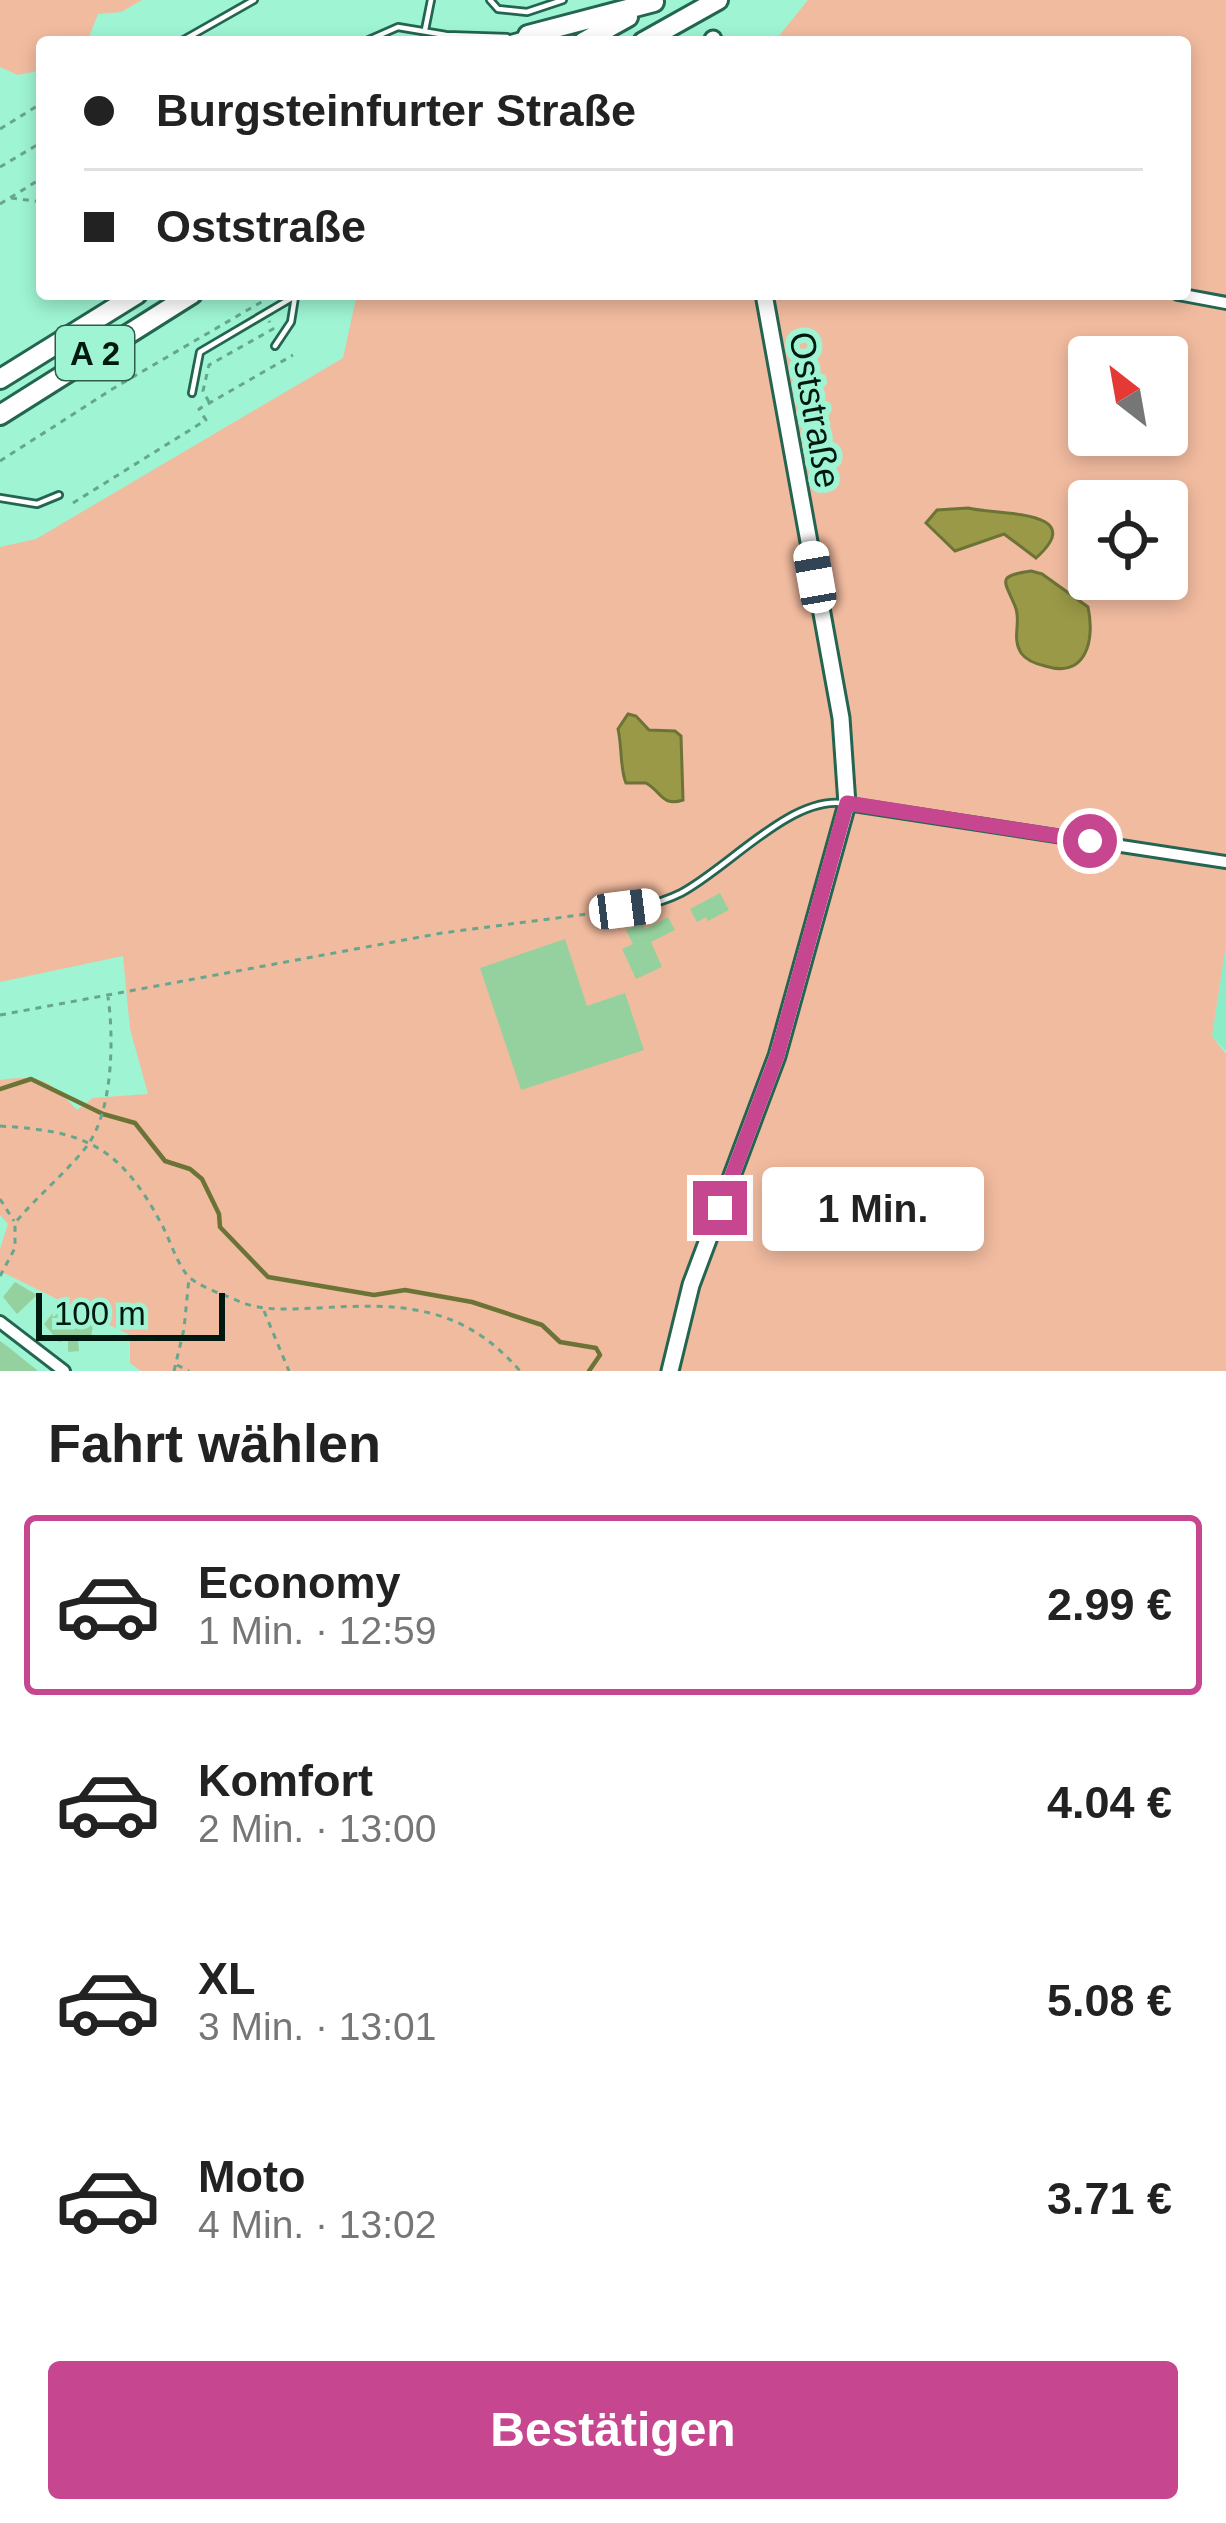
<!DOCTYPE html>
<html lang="de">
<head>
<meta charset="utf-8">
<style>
	body { margin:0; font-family:Arial,sans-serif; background:#f6f6f6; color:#222; height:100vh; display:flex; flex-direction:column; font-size:45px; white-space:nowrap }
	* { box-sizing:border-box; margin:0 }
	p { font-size:39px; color:#767676 }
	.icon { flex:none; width:66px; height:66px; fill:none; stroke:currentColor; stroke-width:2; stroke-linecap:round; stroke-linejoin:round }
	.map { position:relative; height:1371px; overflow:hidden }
	.drawer { display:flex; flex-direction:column; background:#fff; flex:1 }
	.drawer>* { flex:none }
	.top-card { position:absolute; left:36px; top:36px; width:1155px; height:264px; border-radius:12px; box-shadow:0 6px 18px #0003; display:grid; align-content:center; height:264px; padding:0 48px; background:#fff }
	.needle { width:78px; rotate:329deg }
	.tools { position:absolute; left:1068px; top:336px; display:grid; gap:24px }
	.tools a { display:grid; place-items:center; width:120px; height:120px; border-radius:12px; background:#fff; box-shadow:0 6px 18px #0003; font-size:60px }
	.scale { position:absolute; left:36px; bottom:30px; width:189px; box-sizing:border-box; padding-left:12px; border:6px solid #001910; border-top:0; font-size:33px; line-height:42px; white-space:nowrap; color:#001910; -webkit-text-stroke:9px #9ef4d3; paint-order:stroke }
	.end { position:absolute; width:54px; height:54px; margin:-27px; border:15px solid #c74690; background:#fff; box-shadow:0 0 0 6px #fff }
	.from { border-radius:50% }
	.bubble { position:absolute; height:84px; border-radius:12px; background:#fff; box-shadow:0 6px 18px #0003; font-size:39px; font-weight:700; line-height:84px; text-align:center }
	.car { position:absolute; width:36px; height:72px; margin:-36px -18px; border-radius:15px; box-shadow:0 0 9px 3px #0007; background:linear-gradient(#fff 24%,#345 0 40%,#fff 0 76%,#345 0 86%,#fff 0) }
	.top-card b { display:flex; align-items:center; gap:42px; height:114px; font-size:45px }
	.top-card b+b { border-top:3px solid #e0e0e0 }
	.top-card i { width:30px; height:30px; background:#222 }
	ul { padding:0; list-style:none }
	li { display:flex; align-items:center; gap:36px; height:180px; margin:0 24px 18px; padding:0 24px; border:6px solid transparent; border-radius:12px }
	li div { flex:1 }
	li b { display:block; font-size:45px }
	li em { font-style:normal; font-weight:700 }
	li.active { border-color:#c74690 }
	li>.icon { width:108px; height:108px; stroke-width:1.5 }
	h2 { padding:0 48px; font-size:54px; line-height:144px }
	.action { display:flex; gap:24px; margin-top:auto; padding:24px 48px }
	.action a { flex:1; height:138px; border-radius:12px; background:#c74690; color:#fff; font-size:48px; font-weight:700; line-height:138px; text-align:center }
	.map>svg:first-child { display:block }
	.built { fill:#8becc8 }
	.green { fill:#f1bb9f; fill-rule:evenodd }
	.water { fill:#9a9947; stroke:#6c7336; stroke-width:3 }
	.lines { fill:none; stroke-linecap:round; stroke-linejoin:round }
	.stream { stroke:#6c7336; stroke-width:4.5 }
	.building { fill:#95d19e }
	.lane-casing { stroke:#236550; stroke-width:10 }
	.street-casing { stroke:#236550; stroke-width:16 }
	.secondary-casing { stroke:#236550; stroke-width:21 }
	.highway-casing { stroke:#236550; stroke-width:24 }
	.path { stroke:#66a68d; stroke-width:3; stroke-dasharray:6 6; stroke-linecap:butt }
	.lane { stroke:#fff; stroke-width:4.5 }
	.street { stroke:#fff; stroke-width:10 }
	.secondary { stroke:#fff; stroke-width:15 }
	.highway { stroke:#fff; stroke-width:18 }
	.route { stroke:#c74690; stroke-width:15 }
	.labels { text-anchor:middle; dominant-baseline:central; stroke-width:12; stroke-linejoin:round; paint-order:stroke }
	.shield { fill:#9ef4d3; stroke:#2f5b4a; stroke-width:3 }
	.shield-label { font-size:33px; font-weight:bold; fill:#001910 }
	.street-label { font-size:36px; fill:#001910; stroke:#9ef4d3 }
</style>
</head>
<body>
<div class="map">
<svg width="1226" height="1371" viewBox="0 0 1226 1371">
	<rect width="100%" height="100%" fill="#9ef4d3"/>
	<!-- built -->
	<path class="built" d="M 1226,944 L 1226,1051 L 1212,1036 Z"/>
	<!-- green -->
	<path class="green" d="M 0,0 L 142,0 L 121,12 L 98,14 L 87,42 L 42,42 L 42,70 L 18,75 L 0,67 Z
		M 808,0 L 1226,0 L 1226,944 L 1212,1036 L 1226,1054 L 1226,1371 L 141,1371 L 130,1363 L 130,1335 L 0,1271 L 0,1249 L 8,1224 L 0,1215 L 0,1080 C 40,1074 50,1080 77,1110 L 93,1098 L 148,1094 L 130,1029 L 123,956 L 0,982 L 0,547 L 36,539 L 343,358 L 357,294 L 1185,294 L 1185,42 L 774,42 ZM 1089,357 L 1167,357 L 1167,435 L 1089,435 ZM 1089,501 L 1167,501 L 1167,579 L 1089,579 Z"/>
	<!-- water -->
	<path class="water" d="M 968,508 C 992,515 1092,508 1036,558 L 1004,534 L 955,551 L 926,523 L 937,510 Z
		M 1031,571 L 1042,574 L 1088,607 C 1095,639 1087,679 1045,666 C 1036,664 1026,660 1021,653 C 1011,637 1022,621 1015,606 C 1005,581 995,576 1031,571 Z
		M 628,714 L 636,716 L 649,730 L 675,731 L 681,736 L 683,800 C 662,807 662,792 646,783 L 626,783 C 620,770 622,745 618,729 Z"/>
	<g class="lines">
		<!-- stream -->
		<path class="stream" d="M 0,1089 L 31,1079 L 103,1114 L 135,1123 L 165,1161 L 190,1169 L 202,1179 L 219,1214 L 220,1227 L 268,1277 L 374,1295 L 405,1290 L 472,1302 L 542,1325 L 560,1342 L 596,1348 L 600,1355 L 589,1371"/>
	</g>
	<!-- building -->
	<path class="building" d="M 720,893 L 729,910 L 708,921 L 706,917 L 697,922 L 690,909 Z
		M 668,917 L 675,930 L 651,942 L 662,967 L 636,979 L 622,949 L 633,944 L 626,930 L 642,923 L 645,929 Z
		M 565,939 L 587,1006 L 625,993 L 644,1050 L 521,1090 L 480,968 Z
		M 15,1282 L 37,1295 L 17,1314 L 3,1297 Z
		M 59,1305 L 68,1313 L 75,1312 L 76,1323 L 93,1325 L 91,1337 L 78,1338 L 79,1351 L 68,1352 L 68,1340 L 59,1342 L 44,1324 Z
		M 0,1341 L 7,1346 L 38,1371 L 0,1371 Z"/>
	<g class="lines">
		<defs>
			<path id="lane" d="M 490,0 L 498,9 L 527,12 L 563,0
				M 425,30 L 431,0
				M 180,42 L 254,0
				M 364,42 L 398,27 L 446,35 L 507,37
				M 434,42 L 446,35
				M 496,42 L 522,35
				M 275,346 L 291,322 L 295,297
				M 192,393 L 200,352 L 295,296
				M 0,498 L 37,504 L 59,495
				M 601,912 C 629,909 655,906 681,893 C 728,868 788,799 840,803"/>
			<path id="street" d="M 1178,294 L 1226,303
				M 847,804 L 1226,862
				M 0,1322 L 64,1371"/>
			<path id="secondary" d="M 713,39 L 714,42
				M 670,1371 L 691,1285 L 777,1056 L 847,804 L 841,718 L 764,294"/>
			<path id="highway" d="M 528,35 L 654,2
				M 583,42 L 628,17
				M 643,42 L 718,0
				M 0,379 L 137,294
				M 0,415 L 192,294"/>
		</defs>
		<!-- lane casing -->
		<use href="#lane" class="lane-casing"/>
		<!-- street casing -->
		<use href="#street" class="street-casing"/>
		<!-- secondary casing -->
		<use href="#secondary" class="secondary-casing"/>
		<!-- highway casing -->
		<use href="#highway" class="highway-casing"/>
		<!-- path -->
		<path class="path" d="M 0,129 L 42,103
			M 0,167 L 42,142
			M 11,198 L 42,202
			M 0,204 L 42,178
			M 209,402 L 203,391 L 209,365 L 273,329 L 269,321
			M 0,461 L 114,388 L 275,294
			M 73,503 L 206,420 L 199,409 L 293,355
			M 0,1015 L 442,933 L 595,913
			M 0,1126 C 86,1131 120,1146 162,1225 C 170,1240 176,1261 187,1275 C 197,1286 222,1294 236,1300 C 262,1312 289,1309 318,1308 C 400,1303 462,1304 520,1371
			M 0,1199 L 14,1221
			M 0,1276 L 15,1248 L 15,1223 C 37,1196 66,1173 87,1146 C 113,1111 114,1038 108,997
			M 264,1311 L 289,1371
			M 177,1365 L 189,1371
			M 174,1371 L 184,1329 L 189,1278"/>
		<!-- lane -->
		<use href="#lane" class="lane"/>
		<!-- street -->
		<use href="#street" class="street"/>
		<!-- secondary -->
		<use href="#secondary" class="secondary"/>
		<!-- highway -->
		<use href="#highway" class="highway"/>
	</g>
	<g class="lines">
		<!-- route -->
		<path class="route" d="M 720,1208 L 777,1056 L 847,803 L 1090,841"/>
	</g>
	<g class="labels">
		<!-- shield labels -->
		<rect class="shield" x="56" y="326" width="78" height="54" rx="9"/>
		<g class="shield-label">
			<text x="95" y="353">A 2</text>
		</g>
		<!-- street labels -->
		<g class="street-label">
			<text transform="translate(815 410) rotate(80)">Oststraße</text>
		</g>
	</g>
</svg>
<div class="tools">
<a><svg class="needle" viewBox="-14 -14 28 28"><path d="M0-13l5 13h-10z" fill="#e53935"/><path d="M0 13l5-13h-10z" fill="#767676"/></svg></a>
<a><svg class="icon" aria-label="locate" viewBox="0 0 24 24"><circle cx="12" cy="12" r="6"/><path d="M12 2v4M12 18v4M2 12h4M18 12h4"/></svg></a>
</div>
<div class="scale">100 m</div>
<i class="end from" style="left:1090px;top:841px"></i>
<i class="end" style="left:720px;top:1208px"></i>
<div class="bubble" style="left:762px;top:1167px;width:222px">1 Min.</div>
<i class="car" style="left:815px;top:577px;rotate:350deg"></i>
<i class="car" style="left:625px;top:909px;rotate:83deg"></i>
<div class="top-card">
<b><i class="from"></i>Burgsteinfurter Straße</b>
<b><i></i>Oststraße</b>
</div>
</div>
<section class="drawer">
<h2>Fahrt wählen</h2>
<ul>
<li class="active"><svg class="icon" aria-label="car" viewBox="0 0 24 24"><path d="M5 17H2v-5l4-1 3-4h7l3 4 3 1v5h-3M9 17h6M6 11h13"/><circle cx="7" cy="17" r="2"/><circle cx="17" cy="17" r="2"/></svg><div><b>Economy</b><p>1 Min. · 12:59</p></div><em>2.99 €</em></li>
<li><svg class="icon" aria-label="car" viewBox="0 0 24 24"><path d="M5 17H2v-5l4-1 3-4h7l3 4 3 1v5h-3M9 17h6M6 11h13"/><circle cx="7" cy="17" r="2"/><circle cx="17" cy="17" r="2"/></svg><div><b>Komfort</b><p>2 Min. · 13:00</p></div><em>4.04 €</em></li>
<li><svg class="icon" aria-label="car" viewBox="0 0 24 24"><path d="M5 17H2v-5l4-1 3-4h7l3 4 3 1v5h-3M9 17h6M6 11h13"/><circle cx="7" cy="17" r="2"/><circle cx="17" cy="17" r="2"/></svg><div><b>XL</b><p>3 Min. · 13:01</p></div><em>5.08 €</em></li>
<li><svg class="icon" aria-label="car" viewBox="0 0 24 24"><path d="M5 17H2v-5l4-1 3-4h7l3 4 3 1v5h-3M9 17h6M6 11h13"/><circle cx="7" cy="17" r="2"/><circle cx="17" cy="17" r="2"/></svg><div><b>Moto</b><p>4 Min. · 13:02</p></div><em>3.71 €</em></li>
</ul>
<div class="action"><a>Bestätigen</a></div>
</section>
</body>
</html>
